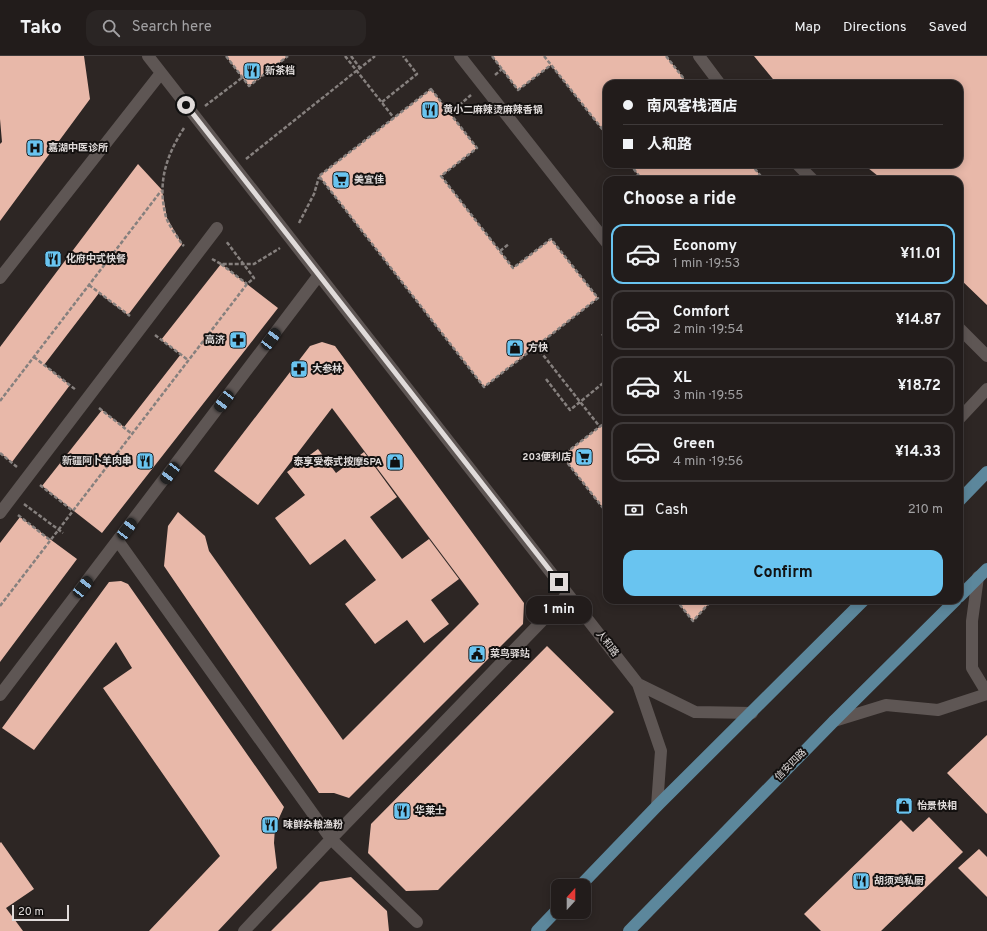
<!DOCTYPE html>
<html lang="en">
<head>
<meta charset="utf-8">
<style>
	body { margin:0; font-family:Overpass,"Noto Sans SC",sans-serif; background:#2a2524; color:#f1f3f6; height:100vh; display:flex; flex-direction:column; font-size:15px; white-space:nowrap }
	* { box-sizing:border-box; margin:0 }
	p { font-size:13px; color:#a2a1a3 }
	.icon { flex:none; width:22px; height:22px; fill:none; stroke:currentColor; stroke-width:2; stroke-linecap:round; stroke-linejoin:round }
	.map { position:relative; flex:1; overflow:hidden }
	.side { position:absolute; left:603px; top:120px; width:360px; height:428px; display:flex; flex-direction:column; background:#221c1b; border-radius:12px; box-shadow:0 2px 10px #0003,0 0 0 1px #3f3a3a }
	.side>* { flex:none }
	.hud { position:absolute; left:603px; top:24px; width:360px; height:88px; border-radius:12px; box-shadow:0 2px 10px #0003,0 0 0 1px #3f3a3a; display:grid; align-content:center; height:88px; padding:0 20px; background:#221c1b }
	.needle { width:26px; rotate:21deg }
	.tools { position:absolute; left:551px; top:823px; display:grid; gap:8px }
	.tools a { display:grid; place-items:center; width:40px; height:40px; border-radius:8px; background:#221c1b; box-shadow:0 2px 10px #0003,0 0 0 1px #3f3a3a; font-size:20px }
	.scale { position:absolute; left:12px; bottom:10px; width:57px; box-sizing:border-box; padding-left:4px; border:2px solid #e0dbda; border-top:0; font-size:11px; line-height:14px; white-space:nowrap; color:#e0dbda; -webkit-text-stroke:3px #13100f; paint-order:stroke }
	.end { position:absolute; width:18px; height:18px; margin:-9px; border:5px solid #e0dbda; background:#111; box-shadow:0 0 0 2px #111 }
	.from { border-radius:50% }
	.bubble { position:absolute; height:28px; border-radius:12px; background:#221c1b; box-shadow:0 2px 10px #0003,0 0 0 1px #3f3a3a; font-size:13px; font-weight:700; line-height:28px; text-align:center }
	.car { position:absolute; width:12px; height:24px; margin:-12px -6px; border-radius:5px; box-shadow:0 0 3px 1px #0007; background:linear-gradient(#222 24%,#8ab4d8 0 40%,#222 0 76%,#8ab4d8 0 86%,#222 0) }
	.hud b { display:flex; align-items:center; gap:14px; height:38px; font-size:15px }
	.hud b+b { border-top:1px solid #3f3a3a }
	.hud i { width:10px; height:10px; background:#f1f3f6 }
	ul { padding:0; list-style:none }
	li { display:flex; align-items:center; gap:12px; height:60px; margin:0 8px 6px; padding:0 12px; border:2px solid #3f3a3a; border-radius:12px }
	li div { flex:1 }
	li b { display:block; font-size:15px }
	li em { font-style:normal; font-weight:700 }
	li.on { border-color:#69c4f0 }
	li>.icon { width:36px; height:36px; stroke-width:1.5 }
	h2 { padding:0 20px; font-size:18px; line-height:48px }
	.pay { display:flex; align-items:center; gap:10px; height:44px; padding:0 20px; font-size:15px }
	.pay p { margin-inline-start:auto }
	.cta { display:flex; gap:8px; margin-top:auto; padding:8px 20px }
	.cta a { flex:1; height:46px; border-radius:12px; background:#69c4f0; color:#111; font-size:16px; font-weight:700; line-height:46px; text-align:center }
	header { display:flex; align-items:center; gap:24px; box-sizing:border-box; height:56px; padding:0 20px; background:#221c1b; border-bottom:1px solid #3f3a3a }
	header strong { font-size:19px }
	nav { display:flex; gap:22px; margin-inline-start:auto; font-size:14px }
	.search { width:280px; height:36px; background:#2a2524; display:flex; align-items:center; gap:10px; box-sizing:border-box; padding:0 14px; border-radius:12px; color:#a2a1a3; font-size:15px }
	.map>svg:first-child { display:block }
	.building { fill:#e8b8a9 }
	.lines { fill:none; stroke-linecap:round; stroke-linejoin:round }
	.path { stroke:#86807e; stroke-width:2.5; stroke-dasharray:4 2; stroke-linecap:butt }
	.minor { stroke:#5e5654; stroke-width:12 }
	.major { stroke:#5c879c; stroke-width:12 }
	.route { stroke:#e0dbda; stroke-width:5 }
	.labels { text-anchor:middle; dominant-baseline:central; stroke-width:4; stroke-linejoin:round; paint-order:stroke }
	.poi-label { font-size:10px; font-weight:bold; fill:#e0dbda; stroke:#13100f; text-anchor:start }
	.street-label { font-size:10px; fill:#e0dbda; stroke:#13100f }
</style>
</head>
<body>
<header>
<strong>Tako</strong>
<div class="search"><svg class="icon" aria-label="search" viewBox="0 0 24 24"><circle cx="10" cy="10" r="6"/><path d="M15 15l6 6"/></svg>Search here</div>
<nav><a>Map</a><a>Directions</a><a>Saved</a></nav>
</header>
<div class="map">
<svg width="987" height="875" viewBox="0 0 987 875">
	<rect width="100%" height="100%" fill="#2d2624"/>
	<!-- building -->
	<path class="building" d="M 0,0 L 84,0 L 90,43 L 0,165 L 0,88 L 2,86 L 0,63 Z
		M 226,0 L 288,0 L 249,30 Z
		M 492,0 L 666,0 L 688,28 L 607,28 L 607,79 L 551,9 L 518,34 Z
		M 754,0 L 987,0 L 987,249 L 959,222 L 959,124 L 883,124 L 863,108 L 959,108 L 959,28 L 777,28 Z
		M 431,33 L 477,92 L 441,120 L 513,212 L 551,183 L 598,242 L 484,331 L 319,120 Z
		M 138,108 L 162,134 L 167,162 L 182,188 L 128,259 L 99,237 L 44,309 L 70,329 L 12,406 L 0,397 L 0,291 Z
		M 630,108 L 751,108 L 764,124 L 642,124 Z
		M 221,208 L 278,252 L 102,477 L 42,430 L 102,354 L 124,371 L 181,298 L 161,284 Z
		M 322,286 L 335,290 L 524,547 L 523,568 L 349,742 L 334,737 L 319,737 L 164,510 L 168,470 L 178,456 L 205,480 L 209,495 L 343,684 L 479,548 L 332,352 L 258,449 L 214,415 L 310,290 Z
		M 607,365 L 607,457 L 562,400 Z
		M 318,393 L 336,417 L 364,396 L 397,441 L 370,461 L 402,503 L 429,483 L 459,523 L 431,544 L 449,568 L 424,587 L 407,564 L 375,588 L 345,548 L 376,524 L 345,483 L 310,509 L 275,462 L 305,439 L 287,416 Z
		M 20,461 L 77,503 L 0,606 L 0,487 Z
		M 121,525 L 128,528 L 284,751 L 275,771 L 274,787 L 277,812 L 218,875 L 149,875 L 220,800 L 103,632 L 132,612 L 116,586 L 34,694 L 2,672 L 109,526 Z
		M 676,544 L 712,544 L 693,565 Z
		M 547,590 L 614,656 L 438,834 L 406,835 L 368,797 L 371,768 Z
		M 987,679 L 987,758 L 947,717 Z
		M 929,761 L 963,796 L 881,875 L 821,875 L 804,858 L 901,764 L 913,776 Z
		M 1,786 L 34,833 L 6,852 L 23,875 L 0,875 L 0,787 Z
		M 979,793 L 987,801 L 987,841 L 958,812 Z
		M 351,821 L 387,855 L 389,875 L 271,875 L 320,826 Z"/>
	<g class="lines">
		<!-- path -->
		<path class="path" d="M 226,0 L 249,30 L 288,0
			M 345,0 L 394,62
			M 351,0 L 360,12
			M 492,0 L 518,34 L 551,9
			M 544,0 L 607,79
			M 666,0 L 688,28
			M 495,19 L 502,13
			M 431,33 L 477,92 L 441,120 L 513,212 L 551,183 L 598,242 L 484,331 L 319,120 Z
			M 382,46 L 417,18 L 403,0
			M 205,50 L 243,21
			M 450,57 L 471,39
			M 184,72 C 166,100 157,127 166,161 C 169,170 177,180 182,188 L 184,190
			M 246,103 L 375,0
			M 630,108 L 642,124
			M 751,108 L 764,124
			M 299,167 L 314,138 L 319,121
			M 500,195 L 509,188
			M 212,203 L 221,208 L 254,208 L 280,192
			M 221,208 L 247,228
			M 89,229 L 130,260
			M 602,278 L 607,284
			M 155,279 L 188,304
			M 536,290 L 600,371
			M 34,301 L 76,334
			M 546,323 L 570,354 L 607,324
			M 0,345 L 161,135
			M 99,352 L 132,378
			M 607,365 L 562,400 L 607,457
			M 0,397 L 17,411
			M 40,429 L 73,455
			M 24,448 L 63,477
			M 18,459 L 50,484
			M 676,544 L 693,565 L 712,544
			M 0,550 L 247,228 L 254,222 L 226,185"/>
		<!-- minor -->
		<path class="minor" d="M 148,0 L 638,628 L 661,695 L 657,750
			M 460,0 L 607,187
			M 699,0 L 720,28
			M 797,108 L 813,124
			M 0,222 L 161,17
			M 959,272 L 987,300
			M 959,363 L 987,333
			M 0,457 L 217,172
			M 118,485 L 331,783 L 417,866
			M 978,521 L 972,565 L 972,612 L 987,637
			M 638,628 L 695,656 L 752,657
			M 0,639 L 319,219
			M 834,665 L 886,649 L 938,654 L 987,638
			M 244,875 L 331,783 L 568,538"/>
		<!-- major -->
		<path class="major" d="M 959,445 L 987,416
			M 959,541 L 987,513
			M 580,830 L 657,750 L 864,544
			M 537,875 L 558,853
			M 629,875 L 834,665 L 956,544"/>
	</g>
	<g class="lines">
		<!-- route -->
		<path class="route" d="M 186,49 L 559,526"/>
	</g>
	<!-- icons -->
	<defs>
		<symbol id="restaurant-square" viewBox="-11 -11 22 22"><rect x="-9" y="-9" width="18" height="18" rx="4" fill="#69c4f0" stroke="#13100f"/><path d="M-5-6h1v4h1v-4h1v4h1v-4h1v5L-1.5 .5V6h-2V.5L-5-1ZM5-6V6H3V1.5H1.5Q1.5-4 5-6Z" fill="#111"/></symbol>
		<symbol id="hospital-square" viewBox="-11 -11 22 22"><rect x="-9" y="-9" width="18" height="18" rx="4" fill="#69c4f0" stroke="#13100f"/><path d="M-5-5h3v3.5h4V-5h3V5h-3V1.5h-4V5h-3Z" fill="#111"/></symbol>
		<symbol id="supermarket-square" viewBox="-11 -11 22 22"><rect x="-9" y="-9" width="18" height="18" rx="4" fill="#69c4f0" stroke="#13100f"/><path d="M-6-5.5h2.5l.6 2H6L4.5 2H-2.5L-4.4-4H-6ZM-1.5 3.2a1.3 1.3 0 1 0 .1 0ZM3 3.2a1.3 1.3 0 1 0 .1 0Z" fill="#111"/></symbol>
		<symbol id="pharmacy-square" viewBox="-11 -11 22 22"><rect x="-9" y="-9" width="18" height="18" rx="4" fill="#69c4f0" stroke="#13100f"/><path d="M-2-6h4v4h4v4h-4v4h-4v-4h-4v-4h4Z" fill="#111"/></symbol>
		<symbol id="shop-square" viewBox="-11 -11 22 22"><rect x="-9" y="-9" width="18" height="18" rx="4" fill="#69c4f0" stroke="#13100f"/><path d="M-5-2.5h2.3a2.7 3.5 0 0 1 5.4 0H5L5.5 6h-11ZM-1.5-2.5h3a1.5 2.3 0 0 0-3 0Z" fill="#111"/></symbol>
		<symbol id="civic-square" viewBox="-11 -11 22 22"><rect x="-9" y="-9" width="18" height="18" rx="4" fill="#69c4f0" stroke="#13100f"/><path d="M-.6-6.5H3V-4.5H.6V-3L4-1V1h2V6H-6V1h2V-1L-.6-3ZM-1.2 2.5V6h2.4V2.5Z" fill="#111"/></symbol>
	</defs>
	<g fill-rule="evenodd">
		<use href="#restaurant-square" x="242" y="5" width="20" height="20"/>
		<use href="#restaurant-square" x="420" y="44" width="20" height="20"/>
		<use href="#hospital-square" x="25" y="82" width="20" height="20"/>
		<use href="#supermarket-square" x="331" y="114" width="20" height="20"/>
		<use href="#restaurant-square" x="43" y="193" width="20" height="20"/>
		<use href="#pharmacy-square" x="228" y="274" width="20" height="20"/>
		<use href="#shop-square" x="505" y="282" width="20" height="20"/>
		<use href="#pharmacy-square" x="289" y="303" width="20" height="20"/>
		<use href="#supermarket-square" x="574" y="391" width="20" height="20"/>
		<use href="#restaurant-square" x="135" y="395" width="20" height="20"/>
		<use href="#shop-square" x="385" y="396" width="20" height="20"/>
		<use href="#civic-square" x="467" y="588" width="20" height="20"/>
		<use href="#shop-square" x="894" y="740" width="20" height="20"/>
		<use href="#restaurant-square" x="392" y="745" width="20" height="20"/>
		<use href="#restaurant-square" x="260" y="759" width="20" height="20"/>
		<use href="#restaurant-square" x="851" y="815" width="20" height="20"/>
	</g>
	<g class="labels">
		<!-- poi labels -->
		<g class="poi-label">
			<text x="265" y="15">新茶档</text>
			<text x="443" y="54">黄小二麻辣烫麻辣香锅</text>
			<text x="48" y="92">嘉湖中医诊所</text>
			<text x="354" y="124">美宜佳</text>
			<text x="66" y="203">化府中式快餐</text>
			<text x="225" y="284" text-anchor="end">高济</text>
			<text x="528" y="292">方快</text>
			<text x="312" y="313">大参林</text>
			<text x="571" y="401" text-anchor="end">203便利店</text>
			<text x="132" y="405" text-anchor="end">新疆阿卜羊肉串</text>
			<text x="382" y="406" text-anchor="end">泰享受·泰式按摩·SPA</text>
			<text x="490" y="598">菜鸟驿站</text>
			<text x="917" y="750">怡景快相</text>
			<text x="415" y="755">华莱士</text>
			<text x="283" y="769">味鲜杂粮渔粉</text>
			<text x="874" y="825">胡须鸡私厨</text>
		</g>
		<!-- street labels -->
		<g class="street-label">
			<text transform="translate(607 588) rotate(52)">人和路</text>
			<text transform="translate(791 709) rotate(-45)">信安四路</text>
		</g>
	</g>
</svg>
<div class="tools">
<a><svg class="needle" viewBox="-14 -14 28 28"><path d="M0-13l5 13h-10z" fill="#e53935"/><path d="M0 13l5-13h-10z" fill="#a2a1a3"/></svg></a>
</div>
<div class="scale">20 m</div>
<i class="end from" style="left:186px;top:49px"></i>
<i class="end" style="left:559px;top:526px"></i>
<div class="bubble" style="left:526px;top:540px;width:66px">1 min</div>
<i class="car" style="left:271px;top:283px;rotate:37deg"></i>
<i class="car" style="left:224px;top:345px;rotate:217deg"></i>
<i class="car" style="left:170px;top:417px;rotate:217deg"></i>
<i class="car" style="left:127px;top:473px;rotate:37deg"></i>
<i class="car" style="left:83px;top:531px;rotate:38deg"></i>
<div class="hud">
<b><i class="from"></i>南风客栈酒店</b>
<b><i></i>人和路</b>
</div>
<section class="side">
<h2>Choose a ride</h2>
<ul>
<li class="on"><svg class="icon" aria-label="car" viewBox="0 0 24 24"><path d="M5 17H2v-5l4-1 3-4h7l3 4 3 1v5h-3M9 17h6M6 11h13"/><circle cx="7" cy="17" r="2"/><circle cx="17" cy="17" r="2"/></svg><div><b>Economy</b><p>1 min · 19:53</p></div><em>¥11.01</em></li>
<li><svg class="icon" aria-label="car" viewBox="0 0 24 24"><path d="M5 17H2v-5l4-1 3-4h7l3 4 3 1v5h-3M9 17h6M6 11h13"/><circle cx="7" cy="17" r="2"/><circle cx="17" cy="17" r="2"/></svg><div><b>Comfort</b><p>2 min · 19:54</p></div><em>¥14.87</em></li>
<li><svg class="icon" aria-label="car" viewBox="0 0 24 24"><path d="M5 17H2v-5l4-1 3-4h7l3 4 3 1v5h-3M9 17h6M6 11h13"/><circle cx="7" cy="17" r="2"/><circle cx="17" cy="17" r="2"/></svg><div><b>XL</b><p>3 min · 19:55</p></div><em>¥18.72</em></li>
<li><svg class="icon" aria-label="car" viewBox="0 0 24 24"><path d="M5 17H2v-5l4-1 3-4h7l3 4 3 1v5h-3M9 17h6M6 11h13"/><circle cx="7" cy="17" r="2"/><circle cx="17" cy="17" r="2"/></svg><div><b>Green</b><p>4 min · 19:56</p></div><em>¥14.33</em></li>
</ul>
<div class="pay"><svg class="icon" aria-label="cash" viewBox="0 0 24 24"><path d="M3 7h18v10H3z"/><circle cx="12" cy="12" r="2"/></svg>Cash<p>210 m</p></div>
<div class="cta"><a>Confirm</a></div>
</section>
</div>
</body>
</html>
